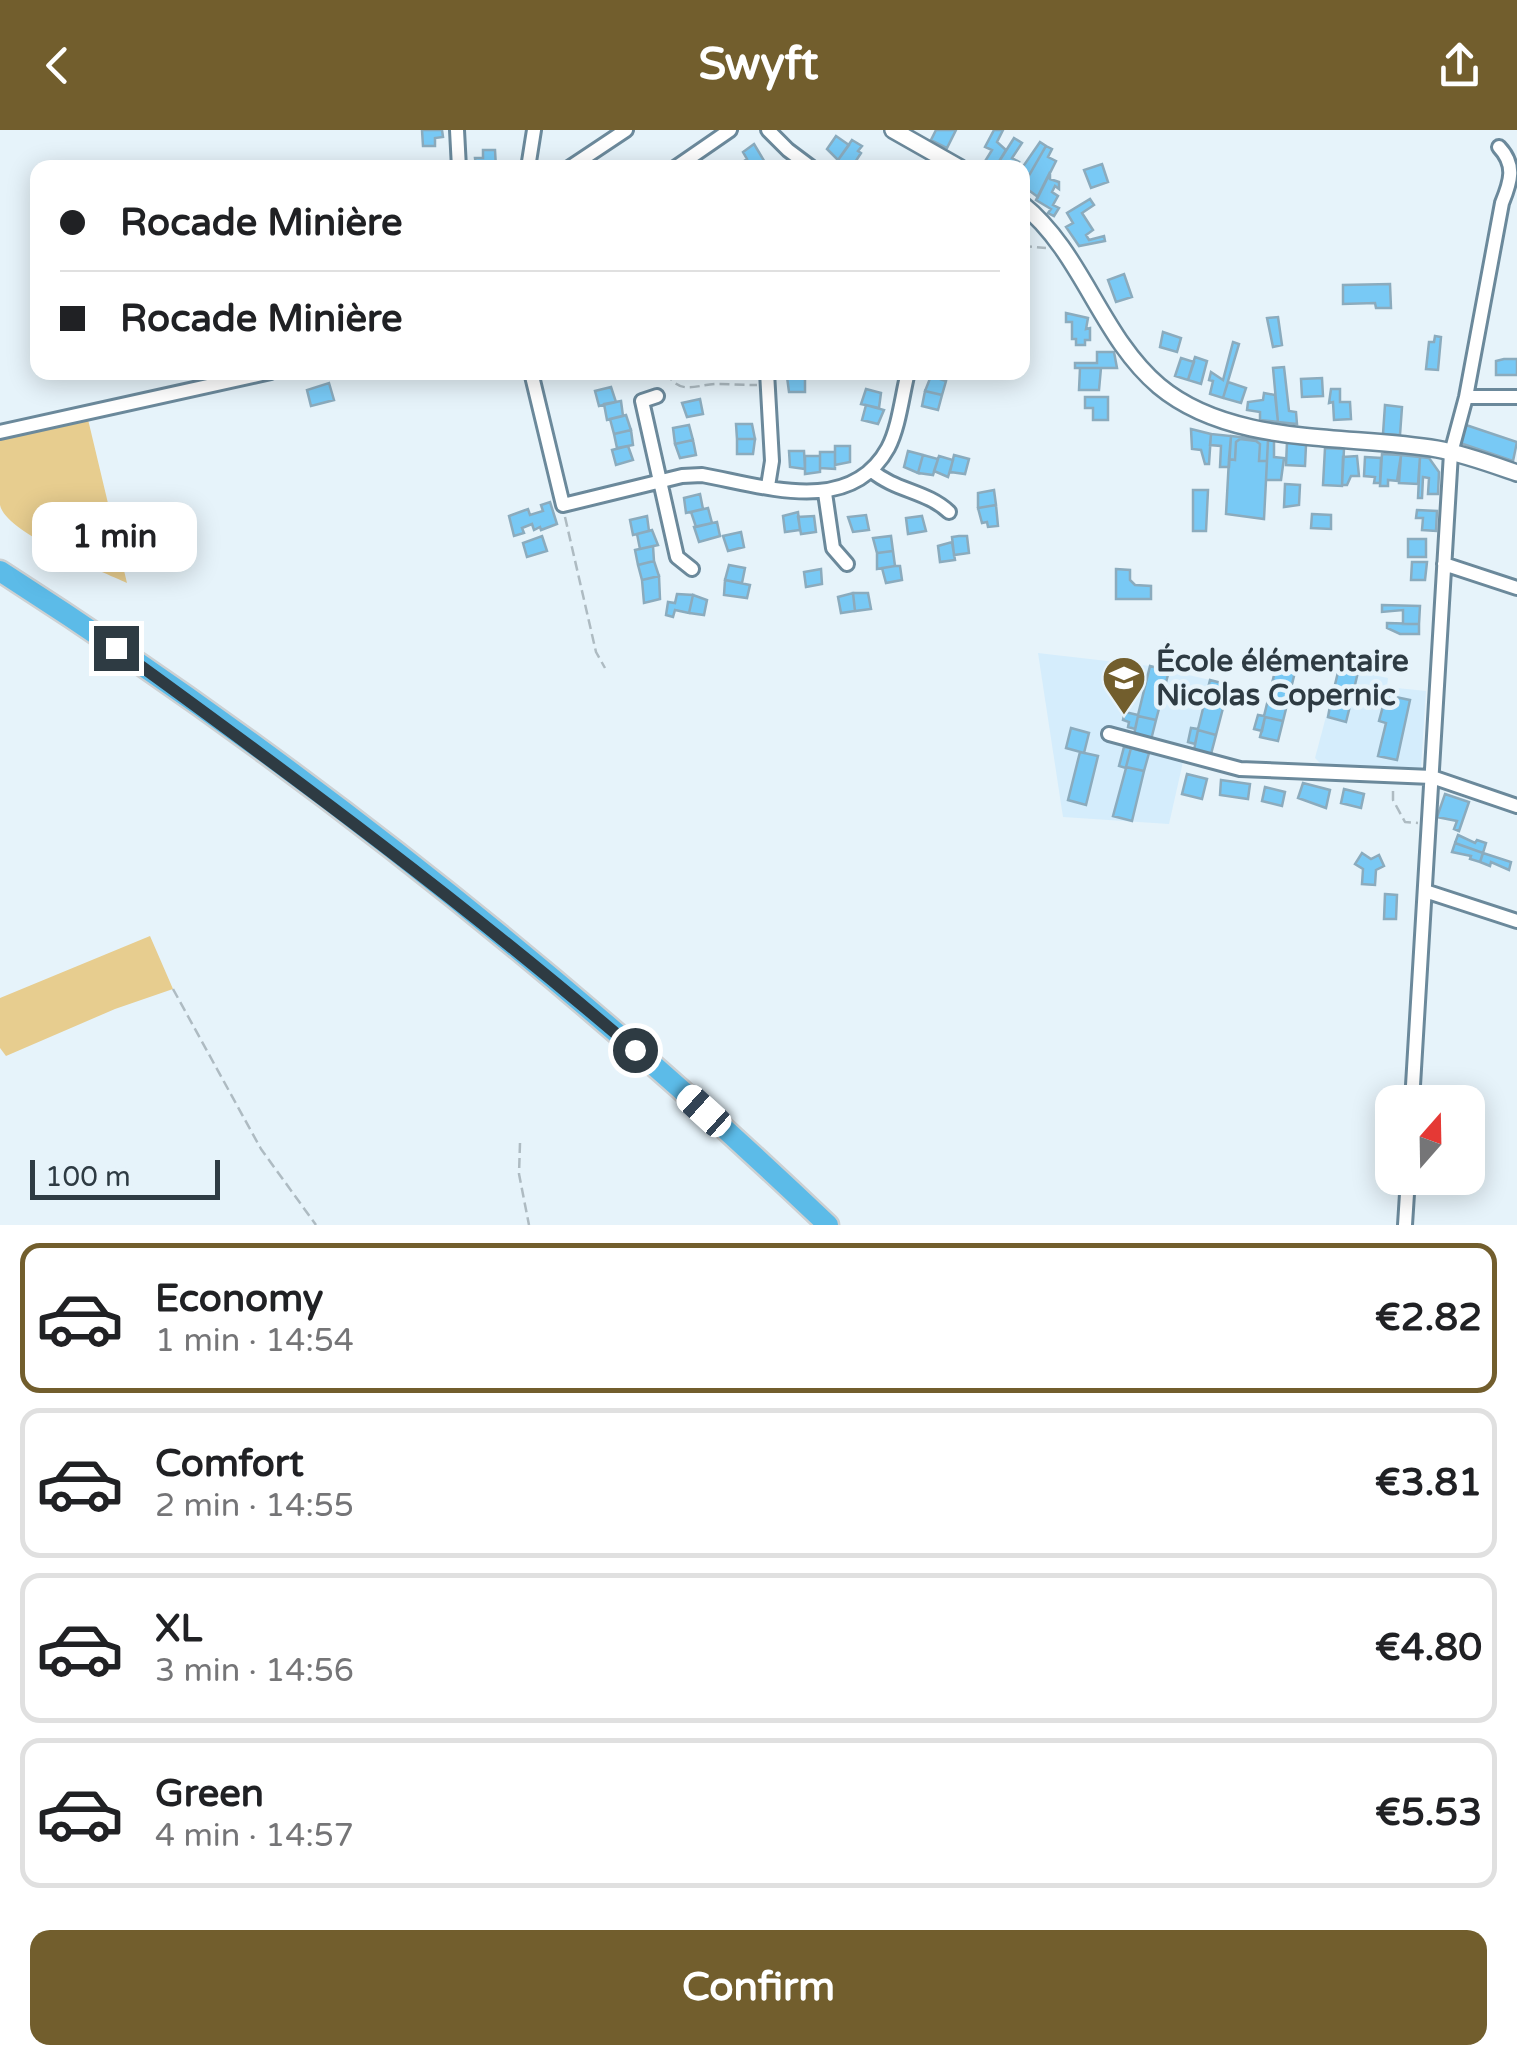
<!DOCTYPE html>
<html lang="en">
<head>
<meta charset="utf-8">
<style>
	body { margin:0; font-family:"Varela Round",sans-serif; background:#f2f2f2; color:#202124; height:100vh; display:flex; flex-direction:column; font-size:38px; white-space:nowrap }
	* { box-sizing:border-box; margin:0 }
	p { font-size:32px; color:#757577 }
	.icon { flex:none; width:55px; height:55px; fill:none; stroke:currentColor; stroke-width:2; stroke-linecap:round; stroke-linejoin:round }
	.map { position:relative; height:1095px; overflow:hidden }
	.panel { display:flex; flex-direction:column; background:#fff; flex:1 }
	.panel>* { flex:none }
	.hud { position:absolute; left:30px; top:30px; width:1000px; height:220px; border-radius:20px; box-shadow:0 5px 25px #0003; display:grid; align-content:center; height:220px; padding:0 30px; background:#fff }
	.needle { width:65px; rotate:20deg }
	.tools { position:absolute; left:1375px; top:955px; display:grid; gap:20px }
	.tools a { display:grid; place-items:center; width:110px; height:110px; border-radius:20px; background:#fff; box-shadow:0 5px 25px #0003; font-size:50px }
	.scale { position:absolute; left:30px; bottom:25px; width:190px; box-sizing:border-box; padding-left:10px; border:5px solid #2e3b43; border-top:0; font-size:28px; line-height:35px; white-space:nowrap; color:#2e3b43; -webkit-text-stroke:8px #e6f3fa; paint-order:stroke }
	.end { position:absolute; width:45px; height:45px; margin:-22px; border:12px solid #2e3b43; background:#fff; box-shadow:0 0 0 5px #fff }
	.from { border-radius:50% }
	.bubble { position:absolute; height:70px; border-radius:20px; background:#fff; box-shadow:0 5px 25px #0003; font-size:32px; font-weight:700; line-height:70px; text-align:center }
	.car { position:absolute; width:30px; height:60px; margin:-30px -15px; border-radius:12px; box-shadow:0 0 8px 2px #0007; background:linear-gradient(#fff 24%,#345 0 40%,#fff 0 76%,#345 0 86%,#fff 0) }
	.hud b { display:flex; align-items:center; gap:35px; height:95px; font-size:38px }
	.hud b+b { border-top:2px solid #e0e0e0 }
	.hud i { width:25px; height:25px; background:#202124 }
	ul { padding:18px 0 0; list-style:none }
	li { display:flex; align-items:center; gap:30px; height:150px; margin:0 20px 15px; padding:0 10px; border:5px solid #e0e0e0; border-radius:20px }
	li div { flex:1 }
	li b { display:block; font-size:38px }
	li em { font-style:normal; font-weight:700 }
	li.on { border-color:#725e2d }
	li>.icon { width:90px; height:90px; stroke-width:1.5 }
	.primary-button { display:flex; gap:20px; margin-top:auto; padding:20px 30px }
	.primary-button a { flex:1; height:115px; border-radius:20px; background:#725e2d; color:#fff; font-size:40px; font-weight:700; line-height:115px; text-align:center }
	header { display:flex; justify-content:space-between; align-items:center; height:130px; padding:0 30px; background:#725e2d; color:#fff; font-size:45px; font-weight:700 }
	.map>svg:first-child { display:block }
	.built { fill:#d5edfc }
	.green { fill:#e7cd8f }
	.building { fill:#78c9f5; stroke:#8babbd; stroke-width:2.5 }
	.lines { fill:none; stroke-linecap:round; stroke-linejoin:round }
	.minor-casing { stroke:#6b899b; stroke-width:18 }
	.tertiary-casing { stroke:#6b899b; stroke-width:20 }
	.trunk-casing { stroke:#cdd0d2; stroke-width:25 }
	.path { stroke:#aebbc2; stroke-width:2.5; stroke-dasharray:10 5; stroke-linecap:butt }
	.minor { stroke:#fff; stroke-width:12 }
	.tertiary { stroke:#fff; stroke-width:15 }
	.trunk { stroke:#5cbbe8; stroke-width:20 }
	.route { stroke:#2e3b43; stroke-width:12 }
	.labels { text-anchor:middle; dominant-baseline:central; stroke-width:9; stroke-linejoin:round; paint-order:stroke }
	.poi-label { font-size:30px; font-weight:bold; fill:#2e3b43; stroke:#e6f3fa; text-anchor:start }
</style>
</head>
<body>
<header><svg class="icon" aria-label="back" viewBox="0 0 24 24"><path d="M15 5l-7 7 7 7"/></svg>Swyft<svg class="icon" aria-label="share" viewBox="0 0 24 24"><path d="M12 15V3M7 8l5-5 5 5M5 13v7h14v-7"/></svg></header>
<div class="map">
<svg width="1517" height="1095" viewBox="0 0 1517 1095">
	<rect width="100%" height="100%" fill="#e6f3fa"/>
	<!-- built -->
	<path class="built" d="M 1038,523 L 1150,536 L 1210,550 L 1191,624 L 1185,623 L 1169,694 L 1063,687 Z
		M 1339,538 L 1388,548 L 1387,557 L 1426,561 L 1421,638 L 1323,636 L 1315,628 Z"/>
	<!-- green -->
	<path class="green" d="M 86,281 L 127,453 C 101,441 5,402 0,375 C 0,353 0,325 0,302 Z
		M 150,806 L 173,859 L 115,879 L 6,926 L 0,918 L 0,868 Z"/>
	<!-- building -->
	<path class="building" d="M 422,0 L 442,0 L 443,7 L 435,8 L 435,16 L 423,16 Z
		M 936,0 L 956,0 L 947,18 L 931,10 Z
		M 994,0 L 1003,0 L 997,12 L 1006,20 L 995,38 L 991,38 L 984,33 L 992,20 L 985,17 Z
		M 836,6 L 849,15 L 838,30 L 827,19 Z
		M 1014,8 L 1022,13 L 1012,28 L 1019,32 L 1015,38 L 995,38 Z
		M 852,10 L 862,16 L 858,21 L 861,23 L 852,37 L 838,30 Z
		M 1040,12 L 1046,16 L 1023,56 L 1022,38 Z
		M 754,14 L 766,34 L 761,38 L 749,38 L 744,31 L 747,29 L 743,22 Z
		M 1046,16 L 1052,19 L 1048,27 L 1056,31 L 1038,67 L 1023,56 Z
		M 483,20 L 495,20 L 496,38 L 476,38 L 475,28 L 483,28 Z
		M 1102,34 L 1108,52 L 1091,58 L 1084,40 Z
		M 1050,42 L 1050,49 L 1059,52 L 1059,59 L 1055,56 L 1052,62 L 1058,66 L 1053,75 L 1059,78 L 1054,86 L 1048,83 L 1051,79 L 1036,70 Z
		M 1090,69 L 1094,75 L 1082,83 L 1093,100 L 1086,105 L 1089,110 L 1104,106 L 1105,111 L 1079,116 L 1066,97 L 1073,93 L 1067,83 Z
		M 1124,144 L 1132,167 L 1116,172 L 1108,150 Z
		M 1390,154 L 1391,178 L 1376,178 L 1375,173 L 1343,174 L 1343,155 Z
		M 1066,183 L 1088,188 L 1086,199 L 1090,198 L 1090,210 L 1085,210 L 1085,215 L 1076,215 L 1076,209 L 1072,209 L 1072,192 L 1066,192 Z
		M 1278,187 L 1282,215 L 1273,217 L 1267,188 Z
		M 1163,202 L 1181,208 L 1177,222 L 1160,217 Z
		M 1435,206 L 1441,207 L 1438,240 L 1426,239 L 1429,212 L 1434,212 Z
		M 1233,212 L 1239,214 L 1223,268 L 1210,264 L 1213,251 L 1209,250 L 1211,242 L 1223,250 Z
		M 1097,222 L 1114,222 L 1117,238 L 1075,238 L 1075,233 L 1097,233 Z
		M 1195,227 L 1207,231 L 1201,254 L 1188,250 Z
		M 1181,228 L 1194,232 L 1188,250 L 1175,246 Z
		M 1504,229 L 1517,229 L 1517,245 L 1496,245 L 1496,231 Z
		M 1284,237 L 1289,281 L 1296,282 L 1297,294 L 1278,292 L 1273,238 Z
		M 1080,238 L 1101,238 L 1099,260 L 1079,260 Z
		M 805,246 L 805,262 L 789,262 L 787,247 Z
		M 931,246 L 946,251 L 942,265 L 925,261 Z
		M 1322,248 L 1323,266 L 1302,267 L 1301,249 Z
		M 1228,252 L 1246,258 L 1241,273 L 1223,268 Z
		M 329,253 L 334,270 L 311,276 L 307,260 Z
		M 611,257 L 616,272 L 599,276 L 595,261 Z
		M 866,259 L 881,263 L 879,278 L 861,274 Z
		M 1331,259 L 1340,259 L 1340,272 L 1350,272 L 1351,289 L 1334,290 L 1333,272 L 1329,273 Z
		M 925,261 L 942,265 L 938,280 L 922,276 Z
		M 1264,263 L 1275,265 L 1278,292 L 1260,290 L 1260,282 L 1247,280 L 1248,272 L 1263,270 Z
		M 1085,267 L 1108,267 L 1108,290 L 1093,290 L 1093,278 L 1085,278 Z
		M 700,269 L 703,284 L 687,287 L 682,273 Z
		M 621,271 L 623,286 L 607,290 L 604,274 Z
		M 866,275 L 884,280 L 878,294 L 862,290 Z
		M 1385,275 L 1402,277 L 1400,305 L 1383,304 Z
		M 626,285 L 631,300 L 614,304 L 610,289 Z
		M 736,294 L 752,294 L 755,309 L 737,309 Z
		M 689,295 L 693,310 L 675,314 L 673,298 Z
		M 1466,295 L 1517,312 L 1513,331 L 1460,313 Z
		M 1191,299 L 1211,304 L 1209,334 L 1205,334 L 1201,320 L 1192,319 Z
		M 631,300 L 633,315 L 617,318 L 614,304 Z
		M 1211,304 L 1231,306 L 1229,337 L 1220,337 L 1221,316 L 1210,315 Z
		M 1231,306 L 1268,310 L 1267,331 L 1259,331 L 1260,314 L 1256,311 L 1240,309 L 1236,312 L 1235,330 L 1229,329 Z
		M 737,309 L 755,309 L 753,324 L 737,324 Z
		M 1240,309 L 1256,311 L 1260,314 L 1259,331 L 1267,331 L 1264,389 L 1226,384 L 1229,329 L 1235,330 L 1236,312 Z
		M 693,310 L 696,325 L 680,328 L 675,314 Z
		M 1268,310 L 1274,311 L 1274,327 L 1284,328 L 1281,350 L 1266,350 Z
		M 1287,312 L 1306,315 L 1305,336 L 1286,335 Z
		M 628,316 L 633,330 L 616,335 L 612,320 Z
		M 835,316 L 850,316 L 850,332 L 835,335 Z
		M 1325,318 L 1344,319 L 1342,356 L 1323,355 Z
		M 789,321 L 804,321 L 805,339 L 790,337 Z
		M 908,321 L 923,325 L 918,343 L 904,337 Z
		M 820,322 L 835,322 L 835,339 L 820,338 Z
		M 1382,324 L 1401,325 L 1397,351 L 1388,350 L 1388,356 L 1380,356 Z
		M 923,325 L 938,329 L 933,345 L 918,343 Z
		M 954,325 L 969,329 L 965,344 L 950,342 Z
		M 1401,325 L 1420,327 L 1418,354 L 1399,353 Z
		M 805,326 L 820,326 L 820,342 L 805,344 Z
		M 939,326 L 953,330 L 948,347 L 934,341 Z
		M 1357,326 L 1359,346 L 1351,346 L 1347,355 L 1342,355 L 1343,327 Z
		M 1365,327 L 1381,328 L 1380,353 L 1374,353 L 1375,347 L 1364,346 Z
		M 1420,327 L 1429,328 L 1439,342 L 1438,364 L 1428,364 L 1429,348 L 1423,347 L 1422,368 L 1418,368 Z
		M 1285,354 L 1300,355 L 1299,375 L 1284,377 Z
		M 994,360 L 996,375 L 978,378 L 978,363 Z
		M 1193,360 L 1208,360 L 1206,401 L 1193,401 Z
		M 700,364 L 703,379 L 686,383 L 684,368 Z
		M 550,372 L 557,394 L 541,400 L 540,397 L 534,400 L 532,394 L 522,398 L 524,403 L 514,406 L 509,386 L 528,379 L 530,385 L 543,381 L 541,375 Z
		M 996,375 L 998,396 L 988,397 L 987,392 L 982,393 L 978,378 Z
		M 708,378 L 712,393 L 696,397 L 691,382 Z
		M 1417,380 L 1437,381 L 1436,401 L 1422,400 L 1423,388 L 1416,388 Z
		M 798,382 L 800,400 L 785,402 L 783,386 Z
		M 1312,384 L 1331,385 L 1331,399 L 1311,398 Z
		M 866,385 L 869,400 L 853,402 L 848,387 Z
		M 647,386 L 649,401 L 633,405 L 630,390 Z
		M 814,386 L 816,402 L 801,404 L 798,387 Z
		M 922,386 L 926,401 L 908,404 L 906,388 Z
		M 717,392 L 720,406 L 699,412 L 694,397 Z
		M 652,400 L 658,415 L 640,419 L 637,404 Z
		M 741,402 L 744,417 L 728,421 L 723,406 Z
		M 542,406 L 547,421 L 527,427 L 523,413 Z
		M 891,406 L 893,421 L 877,423 L 873,408 Z
		M 959,406 L 967,406 L 969,423 L 954,425 L 952,407 Z
		M 1408,409 L 1426,409 L 1426,427 L 1408,427 Z
		M 952,412 L 955,430 L 940,432 L 938,416 Z
		M 653,416 L 654,431 L 638,435 L 635,420 Z
		M 893,421 L 895,436 L 877,439 L 877,423 Z
		M 654,431 L 659,446 L 642,450 L 638,435 Z
		M 1412,432 L 1427,432 L 1425,450 L 1411,450 Z
		M 729,435 L 745,438 L 742,453 L 725,450 Z
		M 895,436 L 900,436 L 902,450 L 886,453 L 882,438 Z
		M 821,439 L 822,454 L 806,457 L 804,442 Z
		M 1116,439 L 1130,440 L 1130,450 L 1135,455 L 1151,456 L 1151,469 L 1116,469 Z
		M 659,446 L 660,469 L 644,473 L 642,450 Z
		M 725,450 L 750,455 L 747,468 L 724,465 Z
		M 853,463 L 855,481 L 841,483 L 838,467 Z
		M 853,463 L 868,463 L 871,479 L 855,481 Z
		M 677,464 L 693,465 L 689,483 L 675,480 L 673,487 L 666,485 L 668,472 L 675,473 Z
		M 693,465 L 707,470 L 704,485 L 689,483 Z
		M 1382,475 L 1420,476 L 1419,494 L 1403,494 L 1403,480 L 1382,482 Z
		M 1387,493 L 1419,494 L 1419,504 L 1400,504 L 1387,498 Z
		M 1150,536 L 1169,541 L 1156,590 L 1138,586 L 1135,599 L 1128,597 L 1129,592 L 1123,590 L 1125,582 L 1138,585 Z
		M 1276,537 L 1295,542 L 1283,591 L 1265,587 L 1262,601 L 1254,599 L 1258,585 L 1264,586 Z
		M 1339,538 L 1358,542 L 1350,576 L 1331,571 Z
		M 1210,550 L 1229,555 L 1216,605 L 1198,600 L 1195,614 L 1188,612 L 1191,598 L 1198,599 Z
		M 1386,565 L 1410,570 L 1397,630 L 1378,626 L 1386,593 L 1379,591 Z
		M 1331,571 L 1350,576 L 1346,592 L 1328,587 Z
		M 1138,586 L 1156,590 L 1151,610 L 1134,605 Z
		M 1265,587 L 1283,591 L 1278,611 L 1260,607 Z
		M 1071,598 L 1089,603 L 1084,623 L 1066,618 Z
		M 1198,600 L 1216,605 L 1211,624 L 1194,620 Z
		M 1124,617 L 1131,618 L 1126,637 L 1144,641 L 1132,691 L 1113,686 L 1126,638 L 1119,636 Z
		M 1131,618 L 1149,623 L 1144,641 L 1126,637 Z
		M 1080,622 L 1098,626 L 1086,675 L 1068,670 Z
		M 1187,644 L 1207,649 L 1202,669 L 1182,664 Z
		M 1221,650 L 1250,654 L 1248,669 L 1220,665 Z
		M 1303,653 L 1330,660 L 1326,678 L 1298,668 Z
		M 1265,657 L 1285,662 L 1282,676 L 1262,671 Z
		M 1344,659 L 1364,664 L 1361,678 L 1341,673 Z
		M 1445,664 L 1469,672 L 1459,701 L 1454,699 L 1457,691 L 1437,687 Z
		M 1458,705 L 1475,713 L 1477,710 L 1486,713 L 1483,723 L 1455,713 Z
		M 1455,713 L 1483,723 L 1480,732 L 1470,729 L 1471,726 L 1452,722 Z
		M 1362,723 L 1371,729 L 1379,725 L 1384,736 L 1376,740 L 1375,755 L 1362,754 L 1363,739 L 1355,734 Z
		M 1483,723 L 1511,732 L 1509,740 L 1491,732 L 1490,736 L 1480,732 Z
		M 1385,764 L 1397,765 L 1396,789 L 1384,789 Z"/>
	<g class="lines">
		<defs>
			<path id="minor" d="M 457,0 L 459,38
				M 768,0 L 788,20 L 812,38
				M 528,38 L 534,0
				M 569,38 L 626,0
				M 675,38 L 730,0
				M 531,242 L 563,375 L 682,346 L 702,345 C 764,356 850,387 888,318 C 899,297 902,266 908,242
				M 767,242 L 772,331 L 768,356
				M 657,266 L 642,271 L 677,427 L 692,439
				M 1466,267 L 1517,267
				M 0,302 L 271,242
				M 872,341 C 896,361 927,361 949,382
				M 825,363 L 833,418 L 847,434
				M 1444,434 L 1517,458
				M 1109,604 L 1240,639 L 1432,647 L 1517,676
				M 1425,761 L 1517,791
				M 1412,972 L 1451,323 L 1466,267 L 1502,73 C 1511,51 1516,35 1499,17
				M 1405,1095 L 1408,1048"/>
			<path id="tertiary" d="M 893,0 L 960,38
				M 1022,74 C 1083,123 1100,206 1159,256 C 1232,317 1347,304 1437,319 C 1464,324 1491,334 1517,343"/>
			<path id="trunk" d="M 0,441 C 295,630 574,853 828,1095"/>
		</defs>
		<!-- minor casing -->
		<use href="#minor" class="minor-casing"/>
		<!-- tertiary casing -->
		<use href="#tertiary" class="tertiary-casing"/>
		<!-- trunk casing -->
		<use href="#trunk" class="trunk-casing"/>
		<!-- path -->
		<path class="path" d="M 1022,116 L 1046,118
			M 666,242 C 680,266 694,255 716,254 C 729,254 743,255 757,255
			M 565,387 L 596,522 L 605,538
			M 1393,661 L 1393,670 L 1405,692 L 1418,693
			M 173,859 L 261,1019 L 316,1095
			M 520,1013 L 519,1044 L 529,1095"/>
		<!-- minor -->
		<use href="#minor" class="minor"/>
		<!-- tertiary -->
		<use href="#tertiary" class="tertiary"/>
		<!-- trunk -->
		<use href="#trunk" class="trunk"/>
	</g>
	<g class="lines">
		<!-- route -->
		<path class="route" d="M 116,518 C 294,647 469,777 635,920"/>
	</g>
	<!-- icons -->
	<defs>
		<symbol id="school-pin" viewBox="-11 -11 22 30"><path d="M0 17L-7.5 6A9.5 9.5 0 1 1 7.5 6Z" fill="#725e2d" stroke="#e6f3fa"/><path d="M0-5L7-2L0 1L-7-2ZM-4 1L0 2.5L4 1V4Q0 6-4 4Z" fill="#fff"/></symbol>
	</defs>
	<g fill-rule="evenodd">
		<use href="#school-pin" x="1099" y="523" width="50" height="68"/>
	</g>
	<g class="labels">
		<!-- poi labels -->
		<g class="poi-label">
			<text x="1156" y="531">École élémentaire<tspan x="1156" dy="34">Nicolas Copernic</tspan></text>
		</g>
	</g>
</svg>
<div class="tools">
<a><svg class="needle" viewBox="-14 -14 28 28"><path d="M0-13l5 13h-10z" fill="#e53935"/><path d="M0 13l5-13h-10z" fill="#757577"/></svg></a>
</div>
<div class="scale">100 m</div>
<i class="end from" style="left:635px;top:920px"></i>
<i class="end" style="left:116px;top:518px"></i>
<div class="bubble" style="left:32px;top:372px;width:165px">1 min</div>
<i class="car" style="left:704px;top:981px;rotate:312deg"></i>
<div class="hud">
<b><i class="from"></i>Rocade Minière</b>
<b><i></i>Rocade Minière</b>
</div>
</div>
<section class="panel">
<ul>
<li class="on"><svg class="icon" aria-label="car" viewBox="0 0 24 24"><path d="M5 17H2v-5l4-1 3-4h7l3 4 3 1v5h-3M9 17h6M6 11h13"/><circle cx="7" cy="17" r="2"/><circle cx="17" cy="17" r="2"/></svg><div><b>Economy</b><p>1 min · 14:54</p></div><em>€2.82</em></li>
<li><svg class="icon" aria-label="car" viewBox="0 0 24 24"><path d="M5 17H2v-5l4-1 3-4h7l3 4 3 1v5h-3M9 17h6M6 11h13"/><circle cx="7" cy="17" r="2"/><circle cx="17" cy="17" r="2"/></svg><div><b>Comfort</b><p>2 min · 14:55</p></div><em>€3.81</em></li>
<li><svg class="icon" aria-label="car" viewBox="0 0 24 24"><path d="M5 17H2v-5l4-1 3-4h7l3 4 3 1v5h-3M9 17h6M6 11h13"/><circle cx="7" cy="17" r="2"/><circle cx="17" cy="17" r="2"/></svg><div><b>XL</b><p>3 min · 14:56</p></div><em>€4.80</em></li>
<li><svg class="icon" aria-label="car" viewBox="0 0 24 24"><path d="M5 17H2v-5l4-1 3-4h7l3 4 3 1v5h-3M9 17h6M6 11h13"/><circle cx="7" cy="17" r="2"/><circle cx="17" cy="17" r="2"/></svg><div><b>Green</b><p>4 min · 14:57</p></div><em>€5.53</em></li>
</ul>
<div class="primary-button"><a>Confirm</a></div>
</section>
</body>
</html>
